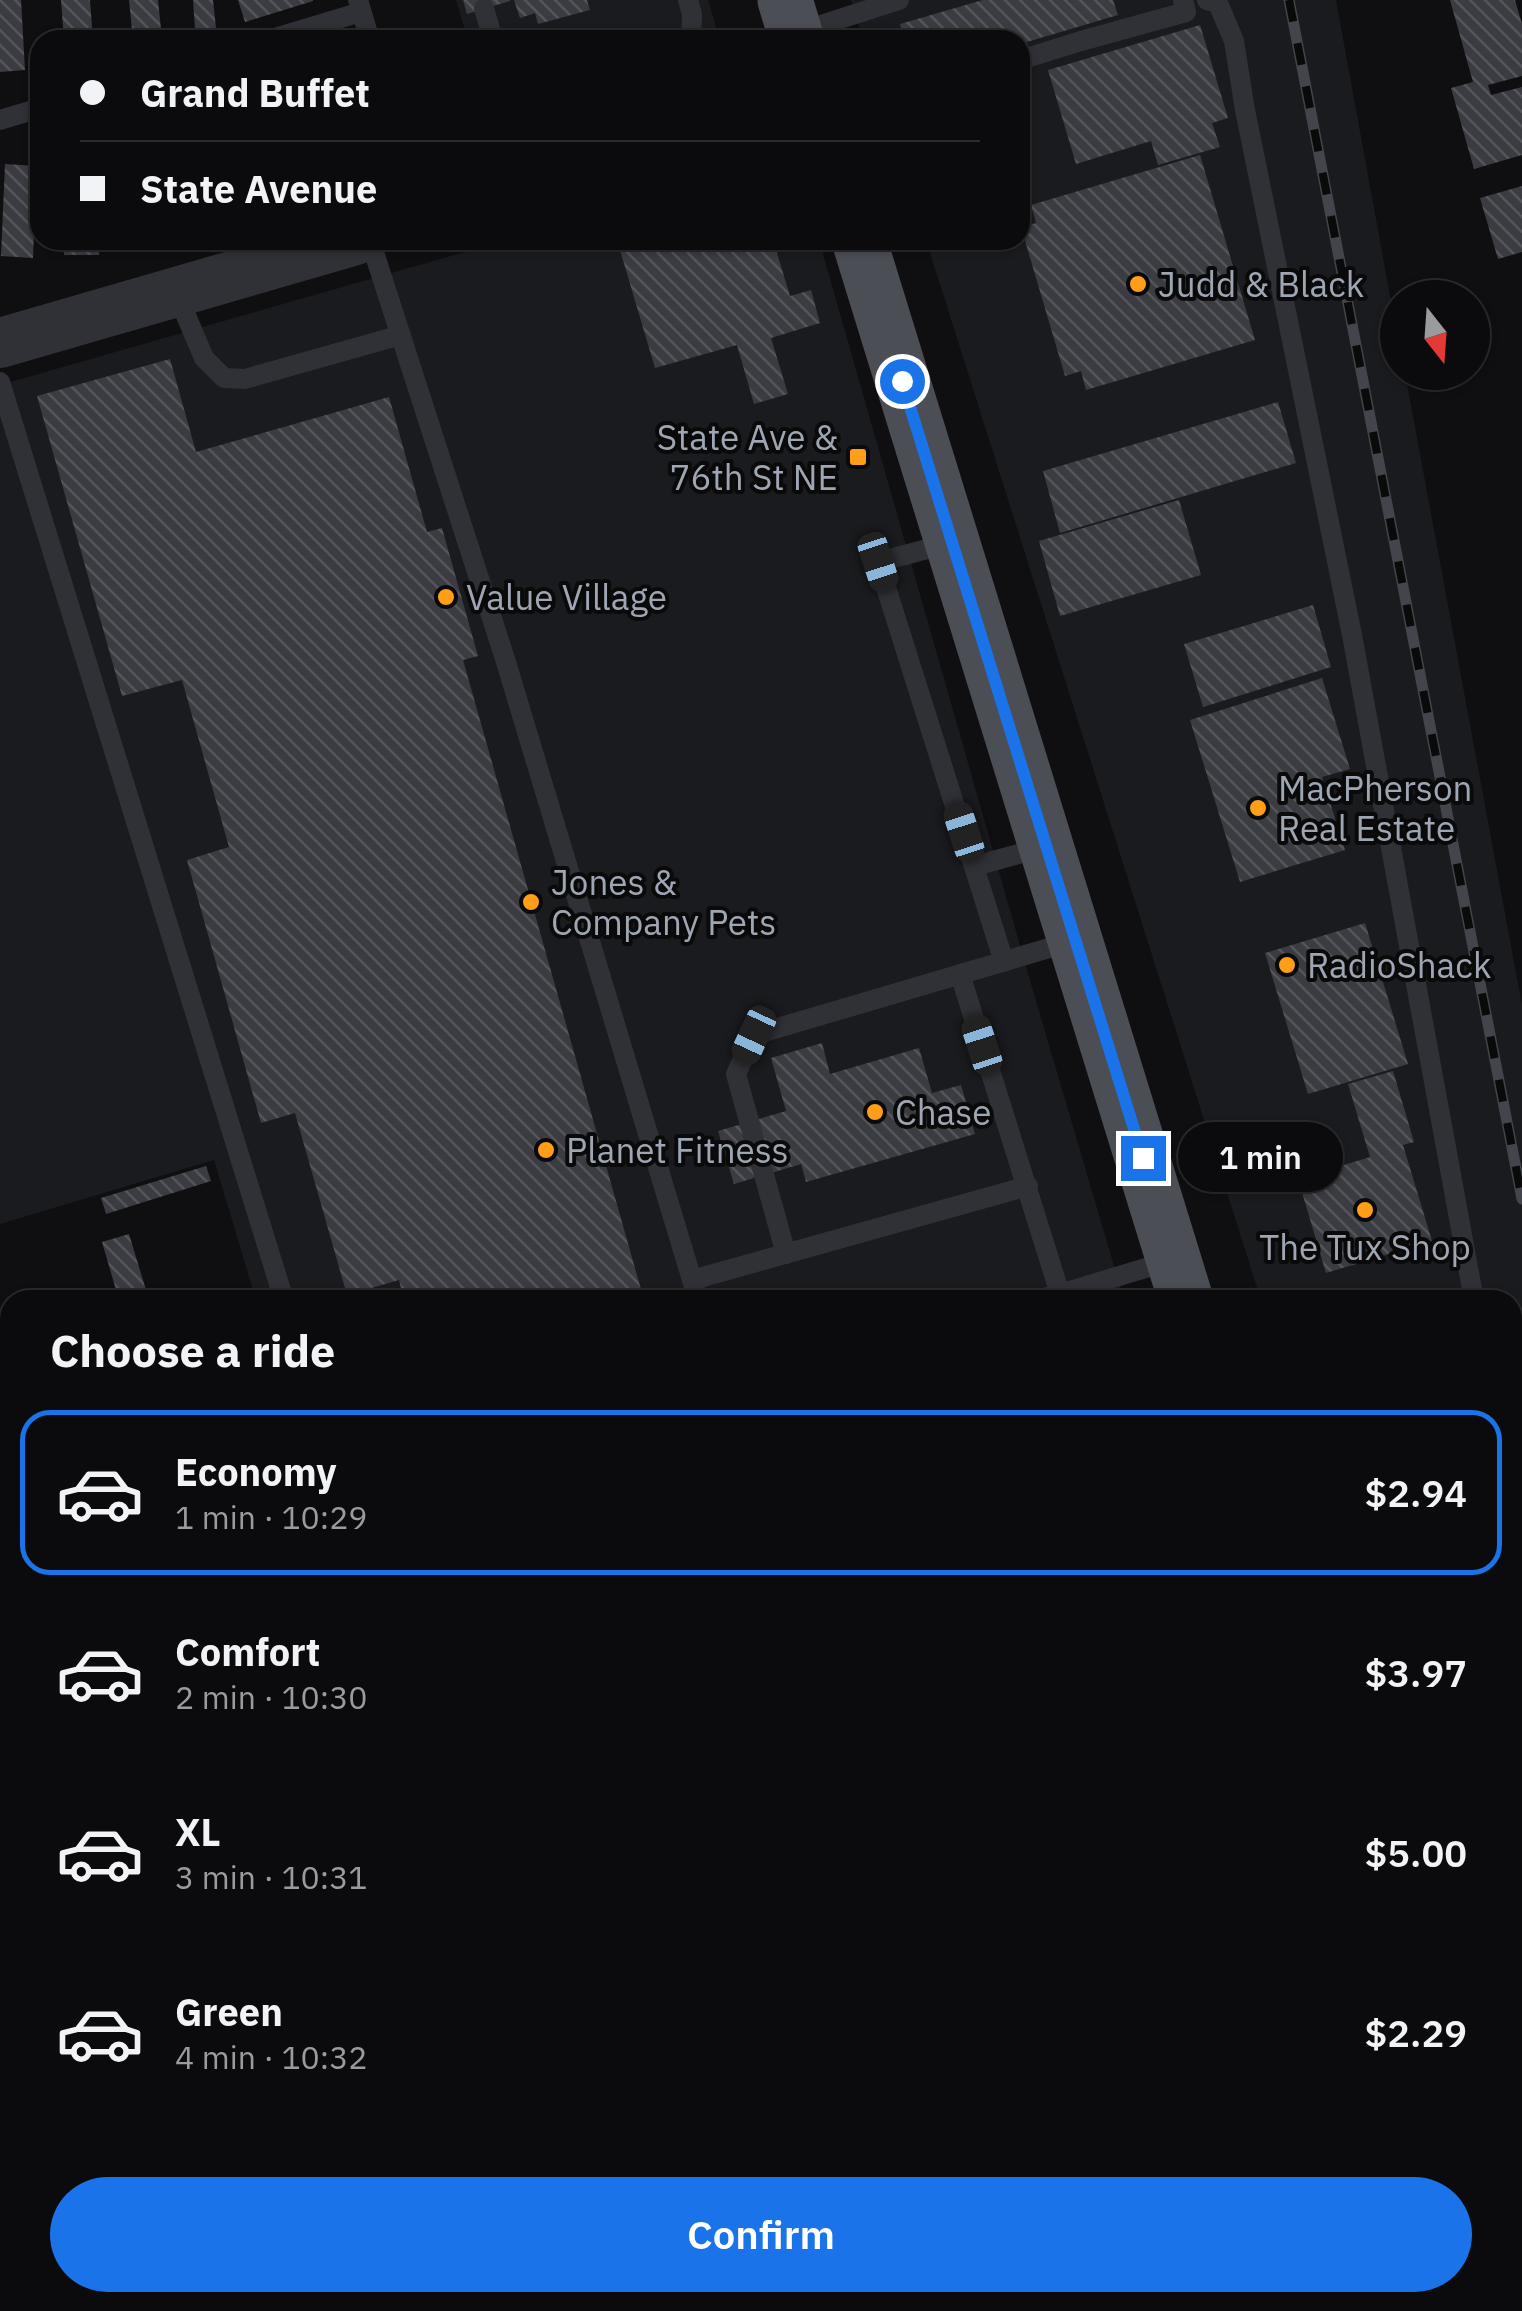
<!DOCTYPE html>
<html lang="en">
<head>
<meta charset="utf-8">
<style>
	body { margin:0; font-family:"IBM Plex Sans",sans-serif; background:#141416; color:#f1f3f6; height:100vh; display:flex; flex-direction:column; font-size:38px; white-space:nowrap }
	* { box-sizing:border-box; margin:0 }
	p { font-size:32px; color:#9a9b9d }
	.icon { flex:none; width:55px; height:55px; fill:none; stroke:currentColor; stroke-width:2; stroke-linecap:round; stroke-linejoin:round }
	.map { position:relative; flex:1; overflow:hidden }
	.sheet { position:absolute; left:0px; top:1290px; width:1522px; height:1022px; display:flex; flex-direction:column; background:#0b0b0d; border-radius:30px 30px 0 0; box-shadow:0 2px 8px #0004,0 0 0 2px #2b2b2e }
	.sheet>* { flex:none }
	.hud { position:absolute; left:30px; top:30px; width:1000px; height:220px; border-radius:30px; box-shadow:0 2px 8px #0004,0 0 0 2px #2b2b2e; display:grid; align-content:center; height:220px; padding:0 50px; background:#0b0b0d }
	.needle { width:65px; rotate:163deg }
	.tools { position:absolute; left:1380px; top:280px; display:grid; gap:20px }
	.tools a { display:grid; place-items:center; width:110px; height:110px; border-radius:50%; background:#0b0b0d; box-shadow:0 2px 8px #0004,0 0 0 2px #2b2b2e; font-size:50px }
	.end { position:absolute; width:45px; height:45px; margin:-22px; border:12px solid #1a73e8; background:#fff; box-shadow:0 0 0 5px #fff }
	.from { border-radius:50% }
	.bubble { position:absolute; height:70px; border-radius:35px; background:#0b0b0d; box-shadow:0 2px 8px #0004,0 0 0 2px #2b2b2e; font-size:32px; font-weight:600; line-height:70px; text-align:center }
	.car { position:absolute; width:30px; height:60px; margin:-30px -15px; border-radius:12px; box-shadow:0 0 8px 2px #0007; background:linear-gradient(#222 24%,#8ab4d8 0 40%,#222 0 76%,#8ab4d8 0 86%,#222 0) }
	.hud b { display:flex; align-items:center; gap:35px; height:95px; font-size:38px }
	.hud b+b { border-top:2px solid #2b2b2e }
	.hud i { width:25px; height:25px; background:#f1f3f6 }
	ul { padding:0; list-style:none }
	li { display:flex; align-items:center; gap:30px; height:165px; margin:0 20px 15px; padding:0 30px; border:5px solid transparent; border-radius:30px }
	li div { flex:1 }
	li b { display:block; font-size:38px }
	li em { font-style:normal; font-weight:600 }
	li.on { border-color:#1a73e8 }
	li>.icon { width:90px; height:90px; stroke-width:1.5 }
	h2 { padding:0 50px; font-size:45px; line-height:120px }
	.primary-button { display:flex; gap:20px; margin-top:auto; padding:20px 50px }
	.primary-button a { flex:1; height:115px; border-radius:60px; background:#1a73e8; color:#fff; font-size:40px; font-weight:600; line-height:115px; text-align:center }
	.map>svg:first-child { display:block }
	.built { fill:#1a1b1e }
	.building { fill:url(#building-back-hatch) }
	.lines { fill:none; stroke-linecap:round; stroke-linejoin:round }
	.service { stroke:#303136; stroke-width:20 }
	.minor { stroke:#303136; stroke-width:40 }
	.tertiary { stroke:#303136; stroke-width:50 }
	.primary { stroke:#4b4e55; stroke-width:55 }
	.rail-casing { stroke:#42454b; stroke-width:11 }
	.rail { stroke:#0a0a0b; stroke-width:8; stroke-dasharray:22; stroke-linecap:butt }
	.route { stroke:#1a73e8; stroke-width:12 }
	.poi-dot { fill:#ff9e18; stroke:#0a0a0b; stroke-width:4 }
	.labels { text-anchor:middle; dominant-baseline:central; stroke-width:8; stroke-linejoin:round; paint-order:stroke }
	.poi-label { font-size:35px; fill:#9ea6b3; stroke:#0a0a0b; text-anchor:start }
</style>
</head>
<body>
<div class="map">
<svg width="1522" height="2311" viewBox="0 0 1522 2311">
	<defs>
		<pattern id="building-back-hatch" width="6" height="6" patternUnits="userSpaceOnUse" patternTransform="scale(2.5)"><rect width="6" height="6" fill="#3b3c41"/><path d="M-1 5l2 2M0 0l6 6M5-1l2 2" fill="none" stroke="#54555a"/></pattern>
	</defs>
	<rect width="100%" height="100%" fill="#0f0f11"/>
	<!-- built -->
	<path class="built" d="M 456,0 L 708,0 L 719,37 L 717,40 L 468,40 Z
		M 851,0 L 1336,0 L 1397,334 L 1398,372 L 1405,373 L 1522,1005 L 1522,2127 L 1512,2097 L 1512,1300 L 1261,1300 L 926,240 L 1020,240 L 1020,40 L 863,40 Z
		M 507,240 L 819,240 L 1029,977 L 1124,1300 L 256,1300 L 214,1160 L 0,1224 L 0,385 Z
		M 0,2168 L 10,2204 L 10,2302 L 37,2303 L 40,2311 L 0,2311 Z
		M 908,2303 L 1435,2303 L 1405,2311 L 910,2311 Z"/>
	<!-- building -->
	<path class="building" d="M 0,0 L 21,0 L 25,70 L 0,72 Z
		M 61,0 L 90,0 L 93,40 L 64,40 Z
		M 129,0 L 158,0 L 162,39 L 133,40 Z
		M 193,0 L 213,0 L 216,28 L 195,29 Z
		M 238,0 L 313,0 L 313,1 L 245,22 Z
		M 463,0 L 509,0 L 510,1 L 467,14 Z
		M 514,0 L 587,0 L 590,10 L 538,24 L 535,13 L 520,18 Z
		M 983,0 L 1113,0 L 1118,15 L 1020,44 L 1020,40 L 904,40 L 900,24 Z
		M 1450,0 L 1515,0 L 1522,24 L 1522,76 L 1488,85 L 1491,95 L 1522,87 L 1522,155 L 1474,169 L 1451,88 L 1473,82 Z
		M 1200,25 L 1228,118 L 1212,123 L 1220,147 L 1158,165 L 1151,141 L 1076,164 L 1048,70 Z
		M 1200,155 L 1255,340 L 1086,390 L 1081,371 L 1065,376 L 1021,227 L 1036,223 L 1031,205 Z
		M 5,164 L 37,166 L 33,258 L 1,256 Z
		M 1522,186 L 1522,252 L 1498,259 L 1480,198 Z
		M 63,240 L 99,240 L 99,255 L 64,255 Z
		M 128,240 L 155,240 L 155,249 L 128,250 Z
		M 617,240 L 773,240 L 790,296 L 811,290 L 820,323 L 771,338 L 788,394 L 754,404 L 737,345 L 655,368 Z
		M 170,359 L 196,452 L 389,397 L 427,532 L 442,528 L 478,656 L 463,660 L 644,1300 L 404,1300 L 399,1280 L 347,1295 L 295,1113 L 261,1123 L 187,860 L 229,847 L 182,680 L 122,696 L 37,396 Z
		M 1278,402 L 1296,463 L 1060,533 L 1043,471 Z
		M 1179,500 L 1201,575 L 1060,616 L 1039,541 Z
		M 1313,605 L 1331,667 L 1203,707 L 1184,644 Z
		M 1322,678 L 1350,769 L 1322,777 L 1345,850 L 1240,882 L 1190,720 Z
		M 1365,923 L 1408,1064 L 1308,1094 L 1265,953 Z
		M 822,1043 L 830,1074 L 919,1048 L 932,1093 L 961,1085 L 975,1134 L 806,1182 L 801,1164 L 734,1184 L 718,1131 L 786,1111 L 771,1058 Z
		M 1393,1071 L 1414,1142 L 1403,1145 L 1432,1241 L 1326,1273 L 1298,1179 L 1370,1157 L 1348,1084 Z
		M 206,1166 L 211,1181 L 106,1214 L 101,1198 Z
		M 129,1234 L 149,1300 L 119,1300 L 102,1242 Z
		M 10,1495 L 10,1662 L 0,1665 L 0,1498 Z
		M 1512,1616 L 1522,1646 L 1522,1719 L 1512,1721 Z
		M 10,1670 L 10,1869 L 9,1870 L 0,1838 L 0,1673 Z
		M 1522,1726 L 1522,1769 L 1512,1771 L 1512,1728 Z
		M 1522,1925 L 1522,2145 L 1521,2145 L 1512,2119 L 1512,1929 Z
		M 931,2302 L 966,2302 L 966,2303 L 942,2311 L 934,2311 Z
		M 1275,2302 L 1407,2302 L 1410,2311 L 1250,2311 Z"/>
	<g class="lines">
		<!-- service -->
		<path class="service" d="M 358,0 L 370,40
			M 688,0 L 692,14 L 691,40
			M 1207,0 L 1218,3 L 1234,41 L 1245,110 L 1352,635 L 1474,1300
			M 484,8 L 493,40
			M 796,33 L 899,0
			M 268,40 L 361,12
			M 1020,60 L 1081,41 L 1186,12 L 1183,0
			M 0,120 L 40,108
			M 370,240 L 506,662 L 698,1300
			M 176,292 L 204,358 L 224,378 L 245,379 L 401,335
			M 0,382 L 284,1300
			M 950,543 L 878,562 L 1004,962
			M 975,866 L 1044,847
			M 960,974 L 1060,1294 L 1172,1260
			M 786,1254 L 736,1074 L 754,1035 L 1073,941
			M 692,1280 L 1028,1186
			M 1036,1300 L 1060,1294
			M 0,1396 L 10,1394
			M 1512,1493 L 1522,1538"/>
		<!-- minor -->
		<path class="minor" d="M 0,2041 L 10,2038"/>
		<!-- tertiary -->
		<path class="tertiary" d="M 0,343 L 356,240"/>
		<!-- primary -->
		<path class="primary" d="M 785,0 L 797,40
			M 859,240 L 1186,1300
			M 1495,2302 L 1498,2311"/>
		<defs>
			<path id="rail" d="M 1289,0 L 1522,1199"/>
		</defs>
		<!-- rail casing -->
		<use href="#rail" class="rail-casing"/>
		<!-- rail -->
		<use href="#rail" class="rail"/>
	</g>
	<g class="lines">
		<!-- route -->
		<path class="route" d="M 902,381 L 1143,1158"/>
	</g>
	<!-- markers -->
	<g class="poi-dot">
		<circle cx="1138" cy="284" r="10"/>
		<rect x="848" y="447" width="20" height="20" rx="5"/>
		<circle cx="446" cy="597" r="10"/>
		<circle cx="1258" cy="808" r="10"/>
		<circle cx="531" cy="902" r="10"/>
		<circle cx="1287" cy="965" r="10"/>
		<circle cx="875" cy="1112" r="10"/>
		<circle cx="546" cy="1150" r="10"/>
		<circle cx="1365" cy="1210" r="10"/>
	</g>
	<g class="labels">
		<!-- poi labels -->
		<g class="poi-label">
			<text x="1158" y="284">Judd &amp; Black</text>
			<text x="838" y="437" text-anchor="end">State Ave &amp;<tspan x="838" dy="40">76th St NE</tspan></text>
			<text x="466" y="597">Value Village</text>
			<text x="1278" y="788">MacPherson<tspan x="1278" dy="40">Real Estate</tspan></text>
			<text x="551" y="882">Jones &amp;<tspan x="551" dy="40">Company Pets</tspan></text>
			<text x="1307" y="965">RadioShack</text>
			<text x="895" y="1112">Chase</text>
			<text x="566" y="1150">Planet Fitness</text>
			<text x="1365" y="1247" text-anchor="middle">The Tux Shop</text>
		</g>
	</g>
</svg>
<div class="tools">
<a><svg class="needle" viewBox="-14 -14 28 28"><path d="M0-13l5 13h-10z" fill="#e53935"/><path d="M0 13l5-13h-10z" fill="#9a9b9d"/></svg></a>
</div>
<i class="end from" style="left:902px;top:381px"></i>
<i class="end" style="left:1143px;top:1158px"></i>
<div class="bubble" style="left:1178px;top:1122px;width:165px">1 min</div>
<i class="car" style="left:878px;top:562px;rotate:162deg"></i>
<i class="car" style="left:964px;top:832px;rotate:342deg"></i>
<i class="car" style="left:754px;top:1035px;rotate:205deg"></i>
<i class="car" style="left:982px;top:1045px;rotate:342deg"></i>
<div class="hud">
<b><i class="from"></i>Grand Buffet</b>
<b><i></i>State Avenue</b>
</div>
<section class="sheet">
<h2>Choose a ride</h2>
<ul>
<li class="on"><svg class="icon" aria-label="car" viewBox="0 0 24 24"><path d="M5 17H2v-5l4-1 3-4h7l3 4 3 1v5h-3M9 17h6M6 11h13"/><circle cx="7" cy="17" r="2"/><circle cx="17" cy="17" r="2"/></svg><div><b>Economy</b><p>1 min · 10:29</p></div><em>$2.94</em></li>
<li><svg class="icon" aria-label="car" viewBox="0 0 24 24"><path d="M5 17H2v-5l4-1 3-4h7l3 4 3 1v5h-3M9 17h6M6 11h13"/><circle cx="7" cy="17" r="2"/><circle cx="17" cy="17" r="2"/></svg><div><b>Comfort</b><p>2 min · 10:30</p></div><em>$3.97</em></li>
<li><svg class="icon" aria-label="car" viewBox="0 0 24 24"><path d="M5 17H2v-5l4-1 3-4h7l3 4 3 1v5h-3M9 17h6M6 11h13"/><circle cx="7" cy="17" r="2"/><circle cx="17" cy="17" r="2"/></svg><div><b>XL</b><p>3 min · 10:31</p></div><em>$5.00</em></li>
<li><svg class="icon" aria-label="car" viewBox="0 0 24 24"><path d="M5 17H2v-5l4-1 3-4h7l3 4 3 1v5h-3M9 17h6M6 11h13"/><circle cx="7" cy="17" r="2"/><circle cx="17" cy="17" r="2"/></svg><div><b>Green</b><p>4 min · 10:32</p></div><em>$2.29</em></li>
</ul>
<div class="primary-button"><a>Confirm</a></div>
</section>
</div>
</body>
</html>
